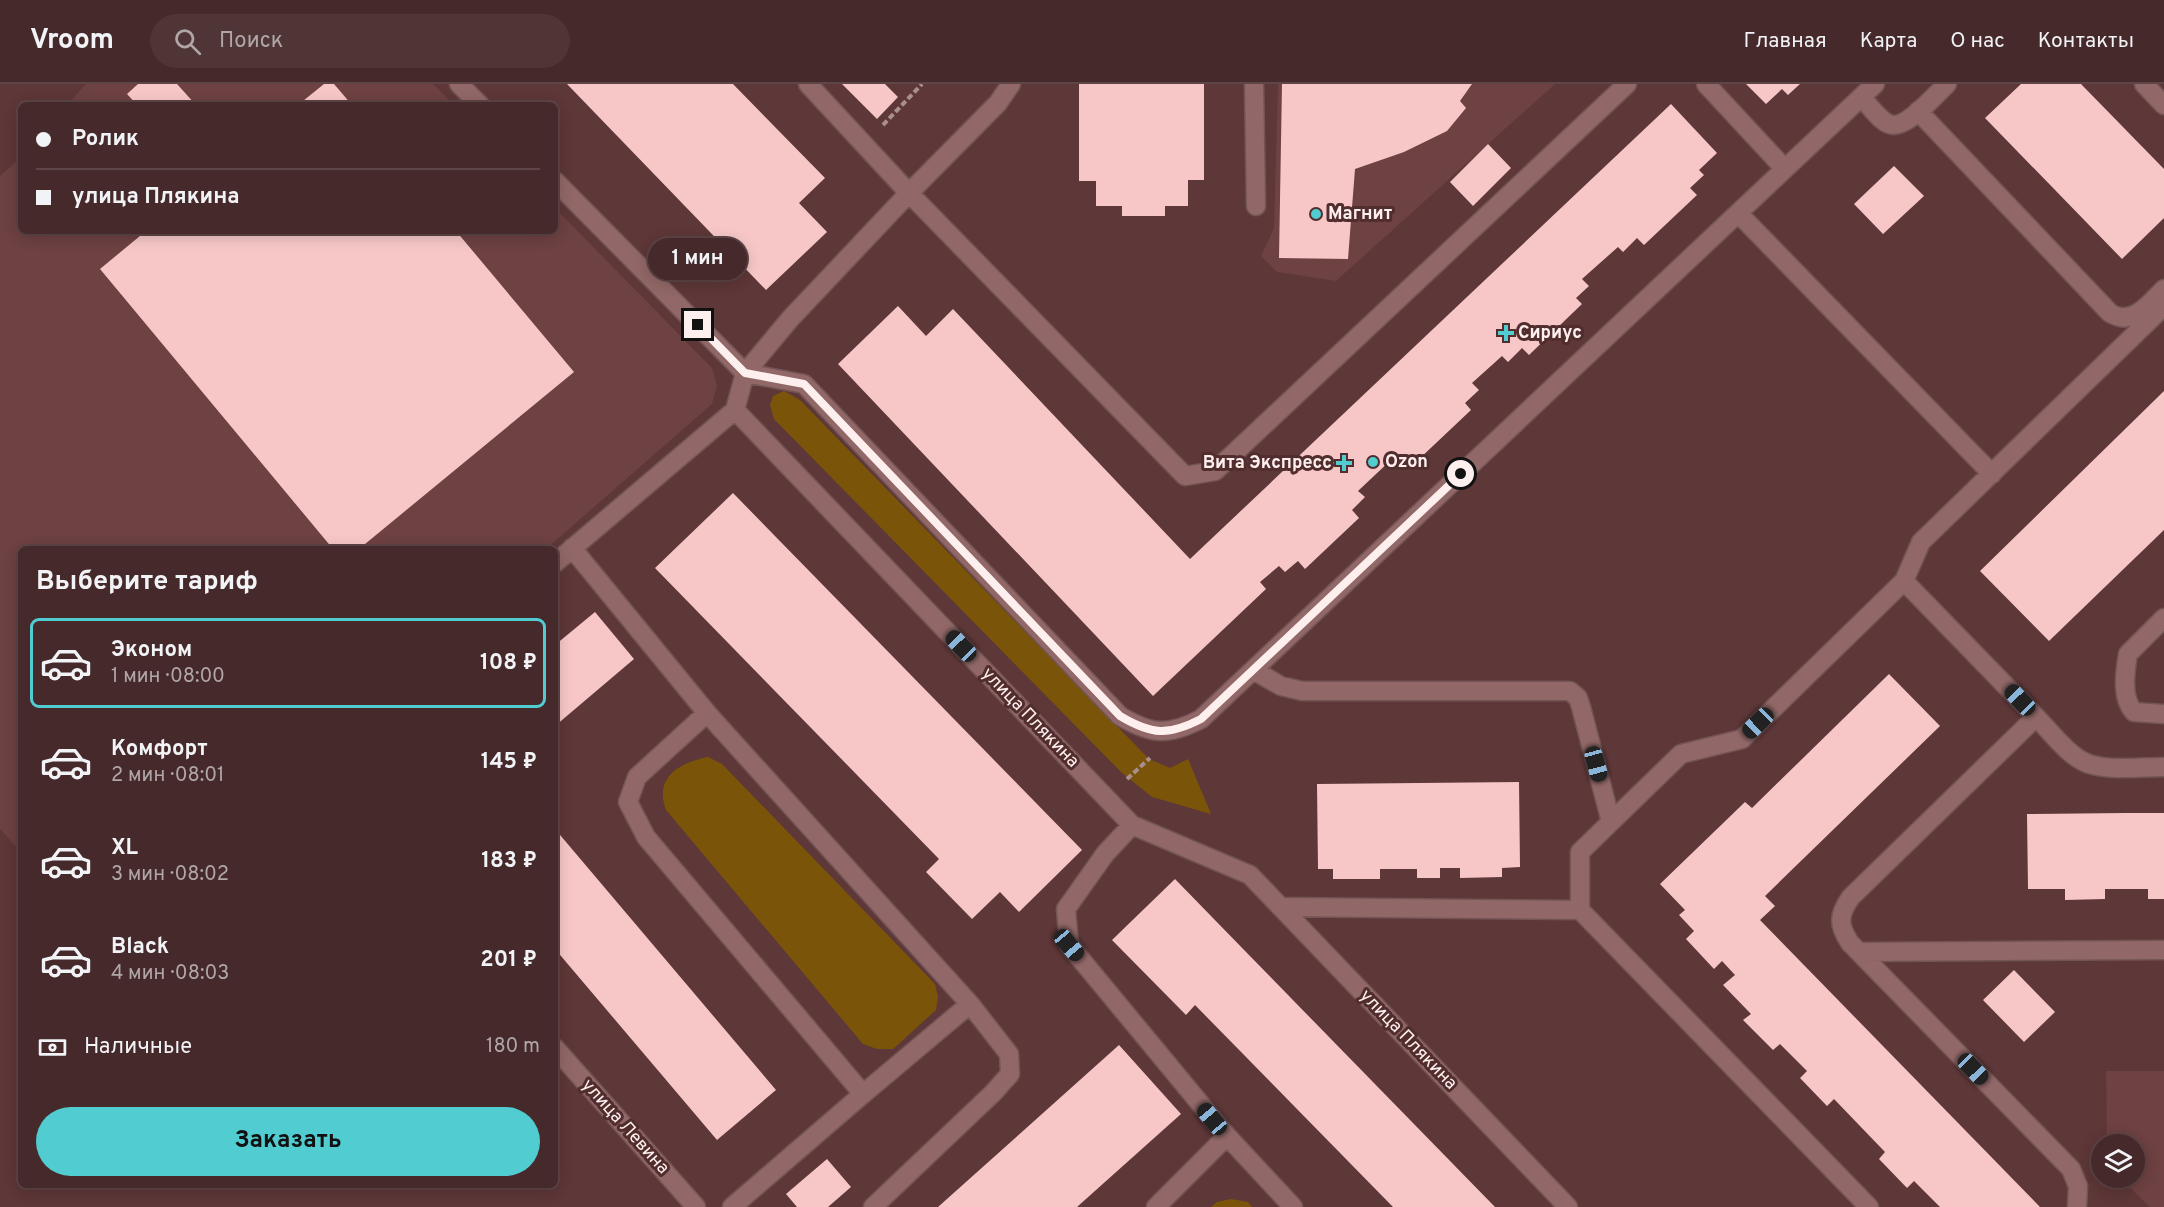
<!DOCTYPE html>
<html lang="ru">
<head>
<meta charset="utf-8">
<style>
	body { margin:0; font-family:Overpass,sans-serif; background:#503536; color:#f1f3f6; height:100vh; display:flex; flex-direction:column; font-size:22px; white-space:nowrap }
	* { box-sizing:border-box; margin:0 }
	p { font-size:20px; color:#b0a6a8 }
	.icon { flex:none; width:33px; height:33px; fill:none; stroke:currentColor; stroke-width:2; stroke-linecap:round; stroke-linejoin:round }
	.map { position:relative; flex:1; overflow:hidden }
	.side { position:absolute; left:18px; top:462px; width:540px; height:642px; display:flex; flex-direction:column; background:#46292a; border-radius:9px; box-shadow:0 3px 15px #0003,0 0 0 2px #5e4547 }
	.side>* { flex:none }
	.hud { position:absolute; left:18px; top:18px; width:540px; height:132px; border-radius:9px; box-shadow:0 3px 15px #0003,0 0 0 2px #5e4547; display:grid; align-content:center; height:132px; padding:0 18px; background:#46292a }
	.tools { position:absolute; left:2091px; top:1050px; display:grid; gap:12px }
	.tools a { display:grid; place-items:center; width:54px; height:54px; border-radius:50%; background:#46292a; box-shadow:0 3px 15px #0003,0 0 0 2px #5e4547; font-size:30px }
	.end { position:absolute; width:27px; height:27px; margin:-14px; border:8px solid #feefef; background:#111; box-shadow:0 0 0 3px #111 }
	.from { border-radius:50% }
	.bubble { position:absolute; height:42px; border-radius:21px; background:#46292a; box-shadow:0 3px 15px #0003,0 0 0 2px #5e4547; font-size:20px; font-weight:700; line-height:42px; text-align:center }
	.car { position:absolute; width:18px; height:36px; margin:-18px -9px; border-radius:8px; box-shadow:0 0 4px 2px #0007; background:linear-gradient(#222 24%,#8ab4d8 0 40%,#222 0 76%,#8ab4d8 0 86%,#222 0) }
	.hud b { display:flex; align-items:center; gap:21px; height:57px; font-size:22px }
	.hud b+b { border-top:2px solid #5e4547 }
	.hud i { width:15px; height:15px; background:#f1f3f6 }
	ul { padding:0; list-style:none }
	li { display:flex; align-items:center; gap:18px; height:90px; margin:0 12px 9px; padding:0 6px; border:3px solid transparent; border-radius:9px }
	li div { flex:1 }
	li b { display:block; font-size:22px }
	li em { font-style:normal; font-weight:700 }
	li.current { border-color:#51ccd1 }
	li>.icon { width:54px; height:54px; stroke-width:1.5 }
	h2 { padding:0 18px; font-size:27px; line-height:72px }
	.pay { display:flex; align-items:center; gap:15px; height:66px; padding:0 18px; font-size:22px }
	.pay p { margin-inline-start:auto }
	.action { display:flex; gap:12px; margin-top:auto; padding:12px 18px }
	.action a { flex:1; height:69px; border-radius:36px; background:#51ccd1; color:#111; font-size:24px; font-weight:700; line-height:69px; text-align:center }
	header { display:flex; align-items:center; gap:36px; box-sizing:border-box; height:84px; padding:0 30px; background:#46292a; border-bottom:2px solid #5e4547 }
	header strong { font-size:28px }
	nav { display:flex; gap:33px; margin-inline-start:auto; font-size:21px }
	.search { width:420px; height:54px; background:#503536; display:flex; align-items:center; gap:15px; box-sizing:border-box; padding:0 21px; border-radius:33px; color:#b0a6a8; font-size:22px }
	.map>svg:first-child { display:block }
	.built { fill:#6e4142 }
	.green { fill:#7a5509 }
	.building { fill:#f7c7c7 }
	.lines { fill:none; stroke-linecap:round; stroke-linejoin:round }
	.minor-casing { stroke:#725455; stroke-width:21 }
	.path { stroke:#aa8f8f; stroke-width:4; stroke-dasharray:6 3; stroke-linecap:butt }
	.minor { stroke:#916767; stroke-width:18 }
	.route { stroke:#feefef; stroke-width:8 }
	.poi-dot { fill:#51ccd1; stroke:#522d2e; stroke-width:2 }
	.labels { text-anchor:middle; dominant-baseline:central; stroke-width:6; stroke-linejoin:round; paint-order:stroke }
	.poi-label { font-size:18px; font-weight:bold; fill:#feefef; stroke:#522d2e; text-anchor:start }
	.street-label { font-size:18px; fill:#feefef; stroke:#522d2e }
</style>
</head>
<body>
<header>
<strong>Vroom</strong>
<div class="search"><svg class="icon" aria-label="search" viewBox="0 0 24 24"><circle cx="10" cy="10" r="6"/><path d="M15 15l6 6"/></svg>Поиск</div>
<nav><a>Главная</a><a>Карта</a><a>О нас</a><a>Контакты</a></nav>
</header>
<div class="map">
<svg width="2164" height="1123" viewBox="0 0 2164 1123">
	<rect width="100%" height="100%" fill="#5e3738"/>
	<!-- built -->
	<path class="built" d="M 86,0 L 433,0 L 454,21 L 67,21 Z
		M 1278,0 L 1555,0 L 1336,197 L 1277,188 L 1261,172 L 1274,144 Z
		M 21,73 L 21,147 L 555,147 L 555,124 L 712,284 L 717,302 L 712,320 L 546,465 L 21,465 L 21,768 L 0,745 L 0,92 Z
		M 2106,987 L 2164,987 L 2164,1123 L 2150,1123 L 2120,1094 L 2134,1094 L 2134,1060 L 2107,1060 Z"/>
	<!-- green -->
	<path class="green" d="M 784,307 L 800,316 L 1149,675 L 1170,684 L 1188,675 L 1211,730 L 1152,713 L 1121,688 L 774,335 L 770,321 L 773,312 Z
		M 708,673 L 722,680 L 935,900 L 938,913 L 936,926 L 893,965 L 877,965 L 863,960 L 666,726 C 654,694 678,679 708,673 Z
		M 1231,1115 L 1248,1118 L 1252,1123 L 1211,1123 L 1217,1118 Z"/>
	<!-- building -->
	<path class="building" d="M 138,0 L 177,0 L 196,21 L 137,21 L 127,10 Z
		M 324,0 L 334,0 L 352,21 L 298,21 Z
		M 567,0 L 733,0 L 825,94 L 799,119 L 827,148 L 766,206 Z
		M 842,0 L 885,0 L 898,13 L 877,35 Z
		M 1079,0 L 1204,0 L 1204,96 L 1188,96 L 1188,122 L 1165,122 L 1165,132 L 1122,132 L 1122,122 L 1096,122 L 1096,97 L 1079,97 Z
		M 1282,0 L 1472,0 L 1460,17 L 1466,24 L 1447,47 L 1404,68 L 1355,85 L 1348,175 L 1279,174 Z
		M 1746,0 L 1800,0 L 1788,11 L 1782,5 L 1766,20 Z
		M 2021,0 L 2081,0 L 2164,85 L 2164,134 L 2122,175 L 1985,34 Z
		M 1671,20 L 1717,69 L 1699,86 L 1704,91 L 1690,104 L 1697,111 L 1644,161 L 1637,154 L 1623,168 L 1618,163 L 1582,195 L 1589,202 L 1576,214 L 1582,220 L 1529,271 L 1522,264 L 1508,278 L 1502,272 L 1472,299 L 1479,306 L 1465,319 L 1471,326 L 1417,377 L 1412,371 L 1399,383 L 1392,375 L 1358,407 L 1365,413 L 1352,426 L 1359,434 L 1305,485 L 1298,477 L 1285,488 L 1279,482 L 1260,498 L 1266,505 L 1153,612 L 838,280 L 898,222 L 926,252 L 953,225 L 1190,475 Z
		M 1488,60 L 1511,84 L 1473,122 L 1450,98 Z
		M 1894,82 L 1924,112 L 1883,150 L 1854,120 Z
		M 146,147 L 456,147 L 574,288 L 359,465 L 333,465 L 100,185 Z
		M 2164,307 L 2164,446 L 2049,557 L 1980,487 Z
		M 733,409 L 1082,766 L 1019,828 L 1000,808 L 972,835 L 926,788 L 939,775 L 655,484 Z
		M 595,528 L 634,575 L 555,642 L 555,561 Z
		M 1889,590 L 1940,642 L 1765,812 L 1775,822 L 1760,836 L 2040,1123 L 1940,1123 L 1914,1097 L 1907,1104 L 1879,1075 L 1885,1068 L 1834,1015 L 1827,1022 L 1800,994 L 1807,987 L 1780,960 L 1773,966 L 1743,936 L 1751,930 L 1723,901 L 1735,891 L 1722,877 L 1714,885 L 1686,855 L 1694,847 L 1679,831 L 1685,826 L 1660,800 L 1745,718 L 1752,724 Z
		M 1519,698 L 1520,783 L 1502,784 L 1502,793 L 1460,794 L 1460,784 L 1440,784 L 1440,794 L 1417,794 L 1417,785 L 1380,785 L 1380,795 L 1333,795 L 1333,785 L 1318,785 L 1317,700 Z
		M 2126,729 L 2164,729 L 2164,815 L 2148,815 L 2148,805 L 2105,805 L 2105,815 L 2065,816 L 2065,805 L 2028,805 L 2027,730 Z
		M 555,745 L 776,1006 L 717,1056 L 555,865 Z
		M 1175,795 L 1248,870 L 1495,1123 L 1393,1123 L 1195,921 L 1186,931 L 1112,856 Z
		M 2014,886 L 2055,928 L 2024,958 L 1983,916 Z
		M 1119,961 L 1181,1030 L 1077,1123 L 938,1123 Z
		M 827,1075 L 851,1103 L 828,1123 L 797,1123 L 786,1110 Z"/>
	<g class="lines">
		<defs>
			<path id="minor" d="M 459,0 L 480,21
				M 808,0 L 909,109 L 790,235 L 745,289 L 804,300 L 1120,632 C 1152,651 1168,652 1201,635 L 1875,0
				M 1011,0 L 998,19 L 909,109 L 1185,392 L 1215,387 L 1627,0
				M 1254,0 L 1256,122
				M 1706,0 L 1785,85
				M 2144,0 L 2164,21
				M 1861,13 C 1869,21 1879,36 1889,40 C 1905,47 1935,11 1947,0
				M 1918,27 L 2110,229 C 2132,243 2149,220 2164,205
				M 555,97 L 745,289 L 735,326 L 1132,741 L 1250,791 L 1568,1123
				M 1738,129 L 1992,390
				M 572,464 L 707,629 L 970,920 L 1009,970 L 1010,990 L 993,1009 L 873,1123
				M 555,479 L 735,326
				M 1904,497 L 1921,458 L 2164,222
				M 2164,534 L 2128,570 C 2125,588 2121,614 2134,628 L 2164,630
				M 1253,586 L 1281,602 L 1302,607 L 1570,607 L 1578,614 L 1581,623 L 1611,738
				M 707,629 L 637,693 L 628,718 L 646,753 L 863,1010 L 732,1123
				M 2036,633 C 2051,648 2069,673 2089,680 C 2112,687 2140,683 2164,683
				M 1132,741 L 1105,770 L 1066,825 L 1069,861 L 1227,1052
				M 1281,823 L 1580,826 L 1869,1123
				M 1580,826 L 1580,768 L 1681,670 L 1742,655 L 1904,497 L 2036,633 L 1851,813 C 1838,831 1838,841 1850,859 L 2071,1085 L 2078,1102 L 2077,1123
				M 1859,868 L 2164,866
				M 555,964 L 696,1123
				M 863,1010 L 970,920
				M 1156,1123 L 1227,1052 L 1293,1123"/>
		</defs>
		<!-- minor casing -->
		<use href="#minor" class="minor-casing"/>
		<!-- path -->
		<path class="path" d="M 883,41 L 922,0
			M 1127,695 L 1150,674"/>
		<!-- minor -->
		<use href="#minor" class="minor"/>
	</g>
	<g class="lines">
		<!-- route -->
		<path class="route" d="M 698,241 L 745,289 L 804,300 L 1120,632 C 1152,651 1168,652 1201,635 L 1461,390"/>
	</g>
	<!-- markers -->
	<g class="poi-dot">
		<circle cx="1316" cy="130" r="6"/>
		<path d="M1503 240h6v6h6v6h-6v6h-6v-6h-6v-6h6z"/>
		<circle cx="1373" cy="378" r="6"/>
		<path d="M1341 370h6v6h6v6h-6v6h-6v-6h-6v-6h6z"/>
	</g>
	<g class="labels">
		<!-- poi labels -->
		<g class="poi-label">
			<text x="1328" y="130">Магнит</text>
			<text x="1518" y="249">Сириус</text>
			<text x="1385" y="378">Ozon</text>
			<text x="1332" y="379" text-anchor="end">Вита Экспресс</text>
		</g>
		<!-- street labels -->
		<g class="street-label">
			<text transform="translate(1030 634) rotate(46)">улица Плякина</text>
			<text transform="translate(1408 956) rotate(46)">улица Плякина</text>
			<text transform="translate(625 1043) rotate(48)">улица Левина</text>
		</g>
	</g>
</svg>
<div class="tools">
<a><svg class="icon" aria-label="layers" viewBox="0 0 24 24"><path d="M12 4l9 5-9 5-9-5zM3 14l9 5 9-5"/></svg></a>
</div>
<i class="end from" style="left:1461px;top:390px"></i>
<i class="end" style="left:698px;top:241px"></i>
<div class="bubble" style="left:648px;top:154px;width:99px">1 мин</div>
<i class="car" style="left:961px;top:562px;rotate:316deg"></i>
<i class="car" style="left:2020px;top:616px;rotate:316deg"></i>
<i class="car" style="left:1758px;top:639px;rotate:226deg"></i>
<i class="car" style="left:1596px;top:680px;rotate:165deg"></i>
<i class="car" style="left:1069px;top:861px;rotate:140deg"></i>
<i class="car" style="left:1973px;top:985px;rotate:136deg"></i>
<i class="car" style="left:1212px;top:1035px;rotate:320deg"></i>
<div class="hud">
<b><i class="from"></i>Ролик</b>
<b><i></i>улица Плякина</b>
</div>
<section class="side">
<h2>Выберите тариф</h2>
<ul>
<li class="current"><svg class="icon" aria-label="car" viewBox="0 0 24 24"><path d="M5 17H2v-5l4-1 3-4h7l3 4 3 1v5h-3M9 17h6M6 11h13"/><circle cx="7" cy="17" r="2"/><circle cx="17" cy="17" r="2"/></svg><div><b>Эконом</b><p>1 мин · 08:00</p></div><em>108 ₽</em></li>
<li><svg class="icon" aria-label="car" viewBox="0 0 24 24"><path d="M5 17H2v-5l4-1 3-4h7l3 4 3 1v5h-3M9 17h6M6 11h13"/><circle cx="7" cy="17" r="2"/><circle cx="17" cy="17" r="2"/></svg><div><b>Комфорт</b><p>2 мин · 08:01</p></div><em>145 ₽</em></li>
<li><svg class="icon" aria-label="car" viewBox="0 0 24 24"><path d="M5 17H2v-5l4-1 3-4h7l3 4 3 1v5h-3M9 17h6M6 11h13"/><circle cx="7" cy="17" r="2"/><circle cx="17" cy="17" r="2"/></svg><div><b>XL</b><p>3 мин · 08:02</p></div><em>183 ₽</em></li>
<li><svg class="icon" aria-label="car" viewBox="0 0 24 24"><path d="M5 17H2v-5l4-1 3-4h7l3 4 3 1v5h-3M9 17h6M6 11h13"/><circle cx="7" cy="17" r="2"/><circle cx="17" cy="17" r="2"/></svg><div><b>Black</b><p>4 мин · 08:03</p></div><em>201 ₽</em></li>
</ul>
<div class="pay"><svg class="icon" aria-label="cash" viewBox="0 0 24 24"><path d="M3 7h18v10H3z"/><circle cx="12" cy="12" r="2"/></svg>Наличные<p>180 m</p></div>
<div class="action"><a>Заказать</a></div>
</section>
</div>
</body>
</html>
